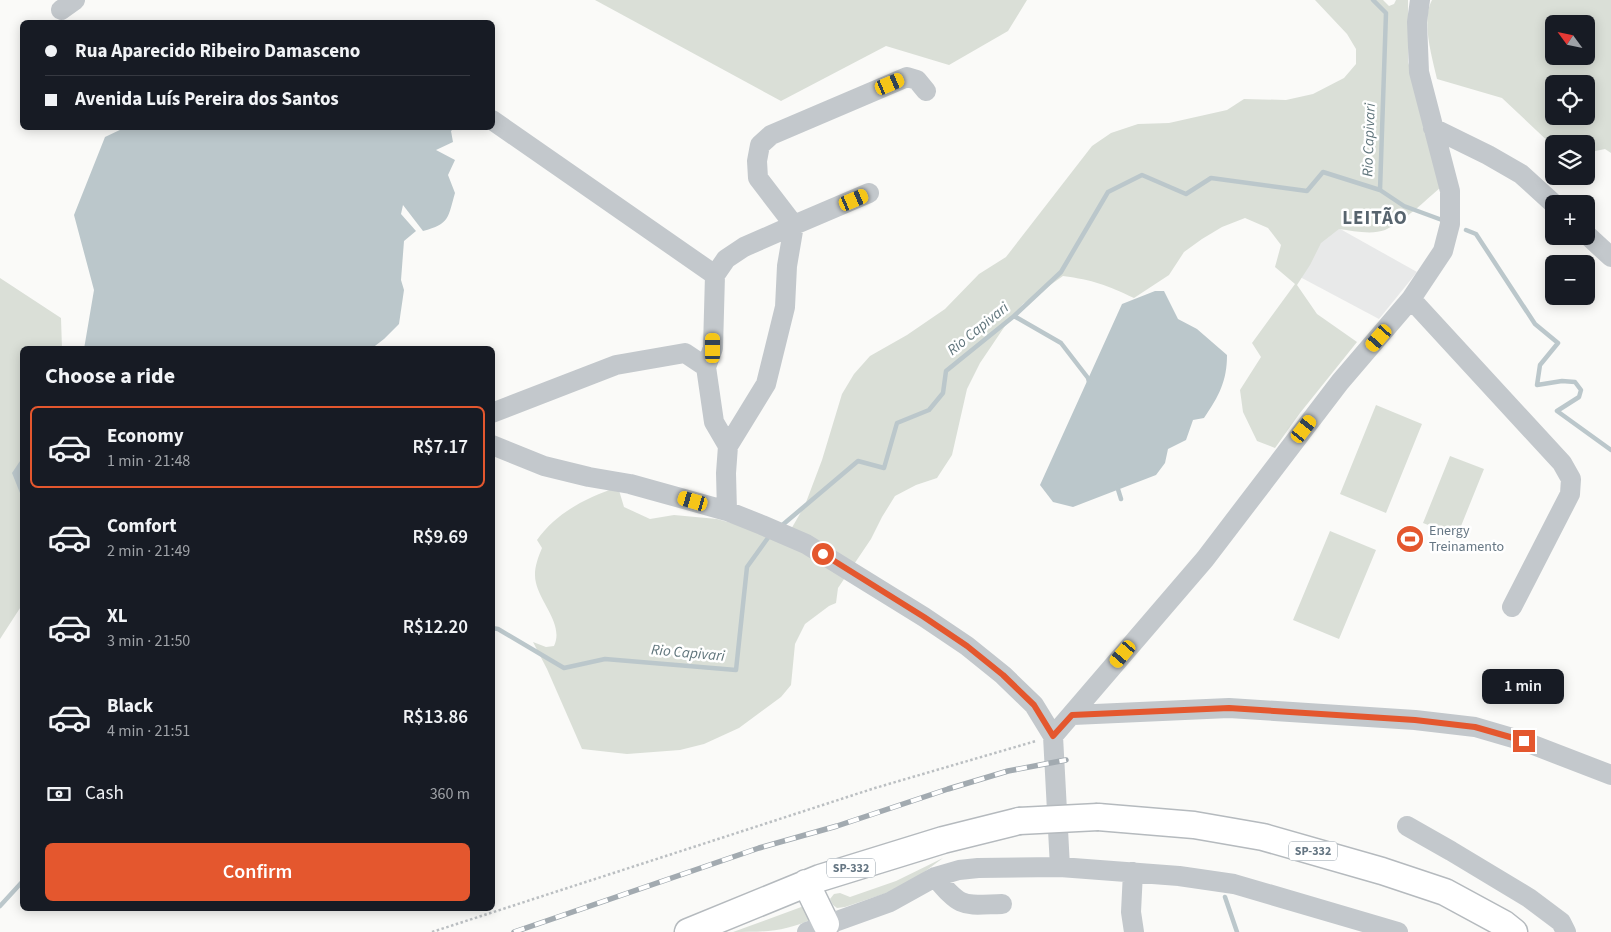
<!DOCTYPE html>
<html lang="en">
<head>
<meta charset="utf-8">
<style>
	body { margin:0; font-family:"Source Sans 3",sans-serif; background:#242831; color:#f1f3f6; height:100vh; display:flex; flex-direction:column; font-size:19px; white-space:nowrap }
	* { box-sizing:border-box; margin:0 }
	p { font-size:16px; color:#9ea1a6 }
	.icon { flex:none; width:28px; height:28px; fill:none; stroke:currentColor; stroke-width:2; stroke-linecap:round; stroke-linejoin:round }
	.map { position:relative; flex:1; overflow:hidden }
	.drawer { position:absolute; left:20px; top:346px; width:475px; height:565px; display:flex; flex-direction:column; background:#171b24; border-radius:8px; box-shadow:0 2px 12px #0003 }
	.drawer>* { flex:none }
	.banner { position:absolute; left:20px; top:20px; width:475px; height:110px; border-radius:8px; box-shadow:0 2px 12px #0003; display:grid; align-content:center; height:110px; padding:0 25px; background:#171b24 }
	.needle { width:32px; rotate:303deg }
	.buttons { position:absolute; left:1545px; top:15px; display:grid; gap:10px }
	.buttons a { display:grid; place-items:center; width:50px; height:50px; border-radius:8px; background:#171b24; box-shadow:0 2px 12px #0003; font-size:25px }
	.end { position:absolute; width:22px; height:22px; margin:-11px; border:6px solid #e4572e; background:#fff; box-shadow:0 0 0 2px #fff }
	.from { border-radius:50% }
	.bubble { position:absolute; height:35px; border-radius:8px; background:#171b24; box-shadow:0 2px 12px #0003; font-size:16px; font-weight:600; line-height:35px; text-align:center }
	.car { position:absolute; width:15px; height:30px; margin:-15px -8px; border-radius:6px; box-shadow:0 0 4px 1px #0007; background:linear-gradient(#f5c518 24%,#345 0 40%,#f5c518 0 76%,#345 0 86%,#f5c518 0) }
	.banner b { display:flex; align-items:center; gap:18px; height:48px; font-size:19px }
	.banner b+b { border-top:1px solid #363941 }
	.banner i { width:12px; height:12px; background:#f1f3f6 }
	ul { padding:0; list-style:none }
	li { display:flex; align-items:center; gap:15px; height:82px; margin:0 10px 8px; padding:0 15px; border:2px solid transparent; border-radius:8px }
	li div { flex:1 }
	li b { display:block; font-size:19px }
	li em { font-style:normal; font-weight:600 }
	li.current { border-color:#e4572e }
	li>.icon { width:45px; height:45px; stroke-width:1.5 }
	h2 { padding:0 25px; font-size:22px; line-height:60px }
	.pay { display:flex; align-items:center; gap:12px; height:55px; padding:0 25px; font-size:19px }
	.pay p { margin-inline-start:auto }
	.button { display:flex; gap:10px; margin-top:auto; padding:10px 25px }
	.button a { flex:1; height:58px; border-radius:8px; background:#e4572e; color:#fff; font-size:20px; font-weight:600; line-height:58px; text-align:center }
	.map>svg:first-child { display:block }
	.built { fill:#e8e9e9 }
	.green { fill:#dadfd7; fill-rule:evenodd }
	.water { fill:#bbc7cb }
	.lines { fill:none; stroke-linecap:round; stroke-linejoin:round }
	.stream { stroke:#bbc7cb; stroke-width:4.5 }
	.major-casing { stroke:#b5babe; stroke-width:29 }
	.path { stroke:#bbbfc2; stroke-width:2.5; stroke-dasharray:2.5 2.5; stroke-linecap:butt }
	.minor { stroke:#c3c8cc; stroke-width:20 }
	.major { stroke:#fff; stroke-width:26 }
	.rail-casing { stroke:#a2aab0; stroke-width:5.5 }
	.rail { stroke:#fff; stroke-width:4; stroke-dasharray:11; stroke-linecap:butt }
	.major-bridge-casing { stroke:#b5babe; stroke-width:29; stroke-linecap:butt }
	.major-bridge { stroke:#fff; stroke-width:26 }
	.route { stroke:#e4572e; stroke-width:6 }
	.labels { text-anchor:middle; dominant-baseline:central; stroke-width:5; stroke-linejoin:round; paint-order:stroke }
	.shield { fill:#fff; stroke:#939fa8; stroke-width:1 }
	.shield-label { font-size:12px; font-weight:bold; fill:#657683 }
	.poi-label { font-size:14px; fill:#657683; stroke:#fff; text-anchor:start }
	.water-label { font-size:15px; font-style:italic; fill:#60757c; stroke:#fff }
	.district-label { font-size:19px; font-weight:bold; letter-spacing:1px; fill:#57646e; stroke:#fff }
</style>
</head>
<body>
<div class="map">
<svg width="1611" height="932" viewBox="0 0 1611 932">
	<rect width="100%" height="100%" fill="#fafaf8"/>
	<!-- built -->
	<path class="built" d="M 1317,216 L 1417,272 L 1379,319 L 1285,269 Z"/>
	<!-- green -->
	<path class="green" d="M 595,0 L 1027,0 L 1008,31 L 949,65 L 886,46 L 781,101 Z
		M 1315,0 L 1383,0 L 1389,6 L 1394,4 L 1396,0 L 1408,0 L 1408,62 L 1426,118 L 1441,187 C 1425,201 1404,221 1385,230 C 1372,235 1353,231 1339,229 L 1321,243 L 1310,265 L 1297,285 L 1317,314 L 1357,342 L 1300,413 L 1275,448 L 1257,441 L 1243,412 L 1240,390 L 1261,357 L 1252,343 L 1295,284 L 1275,267 L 1281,245 L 1268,228 L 1245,218 L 1222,227 L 1202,239 L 1184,252 L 1169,275 L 1134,298 C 1107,285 1093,280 1063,276 L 1023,304 L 1007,323 L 980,363 L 967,389 L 952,455 L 937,478 L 916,485 L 895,496 L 882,517 L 871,539 L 838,588 L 836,603 L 829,606 L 805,624 L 795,644 L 791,685 L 781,697 L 739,728 L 704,744 L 680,750 L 627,754 L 582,749 L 547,669 L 533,642 L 546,647 L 554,646 C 564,625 541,604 536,583 C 533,571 537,560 542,548 L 537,540 C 557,512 586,498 618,487 L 624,507 L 650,519 L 674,515 L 717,519 L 779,536 L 790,531 L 805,505 L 822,460 L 842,394 L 854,374 L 870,356 L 907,335 L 945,309 L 979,274 L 1006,257 L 1092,146 L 1111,133 L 1138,124 L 1169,123 L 1227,110 L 1244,99 L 1286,100 L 1313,94 L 1344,78 L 1356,64 L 1356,49 L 1347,34 Z
		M 1432,0 L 1611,0 L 1611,153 L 1605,149 L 1586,153 L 1586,144 L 1554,144 L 1554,147 L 1502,98 L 1437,79 C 1432,57 1421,20 1432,0 ZM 1554,24 L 1586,24 L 1586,56 L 1554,56 ZM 1554,84 L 1586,84 L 1586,116 L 1554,116 Z
		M 0,278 L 61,318 L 62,349 L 22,349 L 22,605 L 0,639 Z
		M 1376,405 L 1422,424 L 1386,513 L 1340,494 Z
		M 1450,456 L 1484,469 L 1457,536 L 1423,523 Z
		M 1330,531 L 1376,550 L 1339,639 L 1293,620 Z
		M 943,858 L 904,887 L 845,907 L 837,908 L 833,905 L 830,899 L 834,894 L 840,893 L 850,897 L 896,881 Z
		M 804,906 L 814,918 C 785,932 765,932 733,932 Z"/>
	<!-- water -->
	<path class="water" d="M 124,128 L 454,128 L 451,131 L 453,142 L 436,150 L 455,160 L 448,175 L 455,193 C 448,217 450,224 423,231 L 403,205 L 401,214 L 416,231 L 404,241 L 401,280 L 404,290 L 399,324 L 384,339 L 371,349 L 84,349 L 94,290 L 74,215 L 105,137 Z
		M 1155,291 L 1164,291 L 1178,319 L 1197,329 L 1227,355 C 1227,381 1219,396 1204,418 L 1193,420 L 1186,440 L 1168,449 L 1165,463 L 1156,475 L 1073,507 L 1053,502 L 1040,485 L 1122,304 Z
		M 22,458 L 22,498 L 12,473 Z"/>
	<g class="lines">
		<!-- stream -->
		<path class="stream" d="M 1380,190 L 1404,206 L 1442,220
			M 1466,230 L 1476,234 L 1535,324 L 1558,343 L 1540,365 L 1537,385 L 1562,381 L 1575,382 L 1581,390 L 1579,397 L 1557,411 L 1611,450
			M 1014,316 L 1061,343 L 1088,378 L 1089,382
			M 1117,486 L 1121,499
			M 780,527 L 858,461 L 884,468 L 897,423 L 929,410 L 943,393 L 946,371 L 1014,316 L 1061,272 L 1108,192 L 1142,175 L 1186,194 L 1211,178 L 1307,191 L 1323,172 L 1380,190 L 1386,13 L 1373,0
			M 492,628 L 498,629 L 564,668 L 605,659 L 736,670 L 747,567 L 770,535
			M 1225,897 L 1237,932
			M 0,906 L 22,882"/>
		<defs>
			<path id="major" d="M 1098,817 L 1194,825 L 1263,837 L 1382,871 L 1445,892 L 1504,924 L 1514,932
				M 806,883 L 826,924
				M 688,932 L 820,878 L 943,840 L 1019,821"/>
		</defs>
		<!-- major casing -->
		<use href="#major" class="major-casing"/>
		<!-- path -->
		<path class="path" d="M 432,932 L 875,788 L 1036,741"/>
		<!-- minor -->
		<path class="minor" d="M 61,10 L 75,0
			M 492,120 L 715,275
			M 1433,128 L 1488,155 L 1521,174 L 1554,204
			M 869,193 L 794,225 L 758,178 L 757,161 L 760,145 L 771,135 L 907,77 L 917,80 L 926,91
			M 1586,234 L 1611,257
			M 1411,299 L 1562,463 L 1571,479 L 1570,494 L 1512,607
			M 492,413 L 616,365 L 685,353 L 706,367
			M 492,445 L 544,466 L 589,477 L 630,484 L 727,511 L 762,525 L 806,544 L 924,617 L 967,646 L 1003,675 L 1034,705 L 1053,736 L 1060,867
			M 727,511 L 726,473 L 728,446 L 714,422 L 706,367 L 713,348 L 715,275 L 726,259 L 744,247 L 794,225 L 787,266 L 785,307 L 766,384 L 728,446
			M 1073,715 L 1229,708 L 1415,720 L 1475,727 L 1523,741 L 1611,775
			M 1053,736 L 1205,559 L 1340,382 L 1411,299 L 1443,251 L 1450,224 L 1450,191 L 1419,72 L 1417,22 L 1420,0
			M 1407,826 L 1451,851 L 1529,898 L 1561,922 L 1566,932
			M 1133,872 L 1131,912 L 1134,932
			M 935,877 C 962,909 962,905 1002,904
			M 807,932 L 890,902 L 935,877 L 959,870 L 978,868 L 1060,867 L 1179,876 L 1234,884 L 1398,932"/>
		<!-- major -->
		<use href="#major" class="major"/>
		<defs>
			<path id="rail" d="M 514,932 L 759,848 L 837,826 L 948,789 L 1008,771 L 1066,760"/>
		</defs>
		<!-- rail casing -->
		<use href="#rail" class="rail-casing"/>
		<!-- rail -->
		<use href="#rail" class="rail"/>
		<defs>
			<path id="major-bridge" d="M 1019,821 L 1098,817"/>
		</defs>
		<!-- major-bridge casing -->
		<use href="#major-bridge" class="major-bridge-casing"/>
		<!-- major-bridge -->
		<use href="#major-bridge" class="major-bridge"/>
	</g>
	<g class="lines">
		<!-- route -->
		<path class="route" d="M 823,554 L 924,617 L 967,646 L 1003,675 L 1034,705 L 1053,736 L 1072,715 L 1229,708 L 1415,720 L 1475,727 L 1524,741"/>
	</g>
	<!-- icons -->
	<defs>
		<symbol id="stadium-disc" viewBox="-11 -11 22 22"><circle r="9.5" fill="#e4572e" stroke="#fff"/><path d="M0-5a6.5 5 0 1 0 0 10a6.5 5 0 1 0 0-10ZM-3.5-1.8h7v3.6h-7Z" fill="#fff"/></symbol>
	</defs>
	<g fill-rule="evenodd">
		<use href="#stadium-disc" x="1394" y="523" width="32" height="32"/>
	</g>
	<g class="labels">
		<!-- shield labels -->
		<g class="shield">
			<rect x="1289" y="841.5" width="48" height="19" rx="4"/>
			<rect x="827" y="858.5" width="48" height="19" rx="4"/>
		</g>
		<g class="shield-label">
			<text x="1313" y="851">SP-332</text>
			<text x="851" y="868">SP-332</text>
		</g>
		<!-- poi labels -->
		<g class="poi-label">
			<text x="1429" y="531">Energy<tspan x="1429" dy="16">Treinamento</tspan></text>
		</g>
		<!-- water labels -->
		<g class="water-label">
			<text transform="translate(1369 140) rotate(-88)">Rio Capivari</text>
			<text transform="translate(978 329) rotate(-39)">Rio Capivari</text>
			<text transform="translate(688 653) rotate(5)">Rio Capivari</text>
		</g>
		<!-- district labels -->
		<g class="district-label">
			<text x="1375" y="218">LEITÃO</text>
		</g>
	</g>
</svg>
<div class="buttons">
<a><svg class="needle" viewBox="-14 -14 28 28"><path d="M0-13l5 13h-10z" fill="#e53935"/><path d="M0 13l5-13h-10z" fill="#9ea1a6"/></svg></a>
<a><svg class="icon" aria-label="locate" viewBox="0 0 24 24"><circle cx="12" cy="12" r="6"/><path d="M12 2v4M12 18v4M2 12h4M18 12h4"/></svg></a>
<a><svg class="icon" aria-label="layers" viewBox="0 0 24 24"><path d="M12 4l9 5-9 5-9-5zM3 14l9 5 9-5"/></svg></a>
<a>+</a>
<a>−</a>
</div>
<i class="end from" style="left:823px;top:554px"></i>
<i class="end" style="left:1524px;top:741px"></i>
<div class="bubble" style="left:1482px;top:669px;width:82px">1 min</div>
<i class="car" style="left:890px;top:84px;rotate:67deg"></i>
<i class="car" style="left:854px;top:200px;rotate:67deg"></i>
<i class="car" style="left:1379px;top:338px;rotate:221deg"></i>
<i class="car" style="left:713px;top:348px;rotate:0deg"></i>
<i class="car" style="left:1304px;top:429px;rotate:38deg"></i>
<i class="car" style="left:693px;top:501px;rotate:286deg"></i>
<i class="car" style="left:1123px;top:654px;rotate:220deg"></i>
<div class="banner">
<b><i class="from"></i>Rua Aparecido Ribeiro Damasceno</b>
<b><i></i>Avenida Luís Pereira dos Santos</b>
</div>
<section class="drawer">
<h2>Choose a ride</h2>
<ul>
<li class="current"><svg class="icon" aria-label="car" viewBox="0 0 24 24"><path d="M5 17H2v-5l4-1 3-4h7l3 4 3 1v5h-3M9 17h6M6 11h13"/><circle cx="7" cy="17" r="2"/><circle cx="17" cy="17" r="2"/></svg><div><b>Economy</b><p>1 min · 21:48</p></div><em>R$7.17</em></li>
<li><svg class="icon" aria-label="car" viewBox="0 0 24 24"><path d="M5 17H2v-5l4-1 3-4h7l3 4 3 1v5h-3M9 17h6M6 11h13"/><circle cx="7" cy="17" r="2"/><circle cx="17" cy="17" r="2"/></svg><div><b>Comfort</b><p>2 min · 21:49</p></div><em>R$9.69</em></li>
<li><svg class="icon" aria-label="car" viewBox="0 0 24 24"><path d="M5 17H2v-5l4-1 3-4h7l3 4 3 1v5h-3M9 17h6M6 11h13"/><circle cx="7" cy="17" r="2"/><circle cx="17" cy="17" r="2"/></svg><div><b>XL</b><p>3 min · 21:50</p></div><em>R$12.20</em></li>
<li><svg class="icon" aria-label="car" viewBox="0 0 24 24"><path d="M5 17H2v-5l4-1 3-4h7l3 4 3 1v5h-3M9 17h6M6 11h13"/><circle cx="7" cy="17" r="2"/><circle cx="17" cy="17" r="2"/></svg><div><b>Black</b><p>4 min · 21:51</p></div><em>R$13.86</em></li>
</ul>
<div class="pay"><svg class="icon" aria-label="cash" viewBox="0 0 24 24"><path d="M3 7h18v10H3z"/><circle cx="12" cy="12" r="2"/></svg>Cash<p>360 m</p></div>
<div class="button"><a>Confirm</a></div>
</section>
</div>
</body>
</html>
